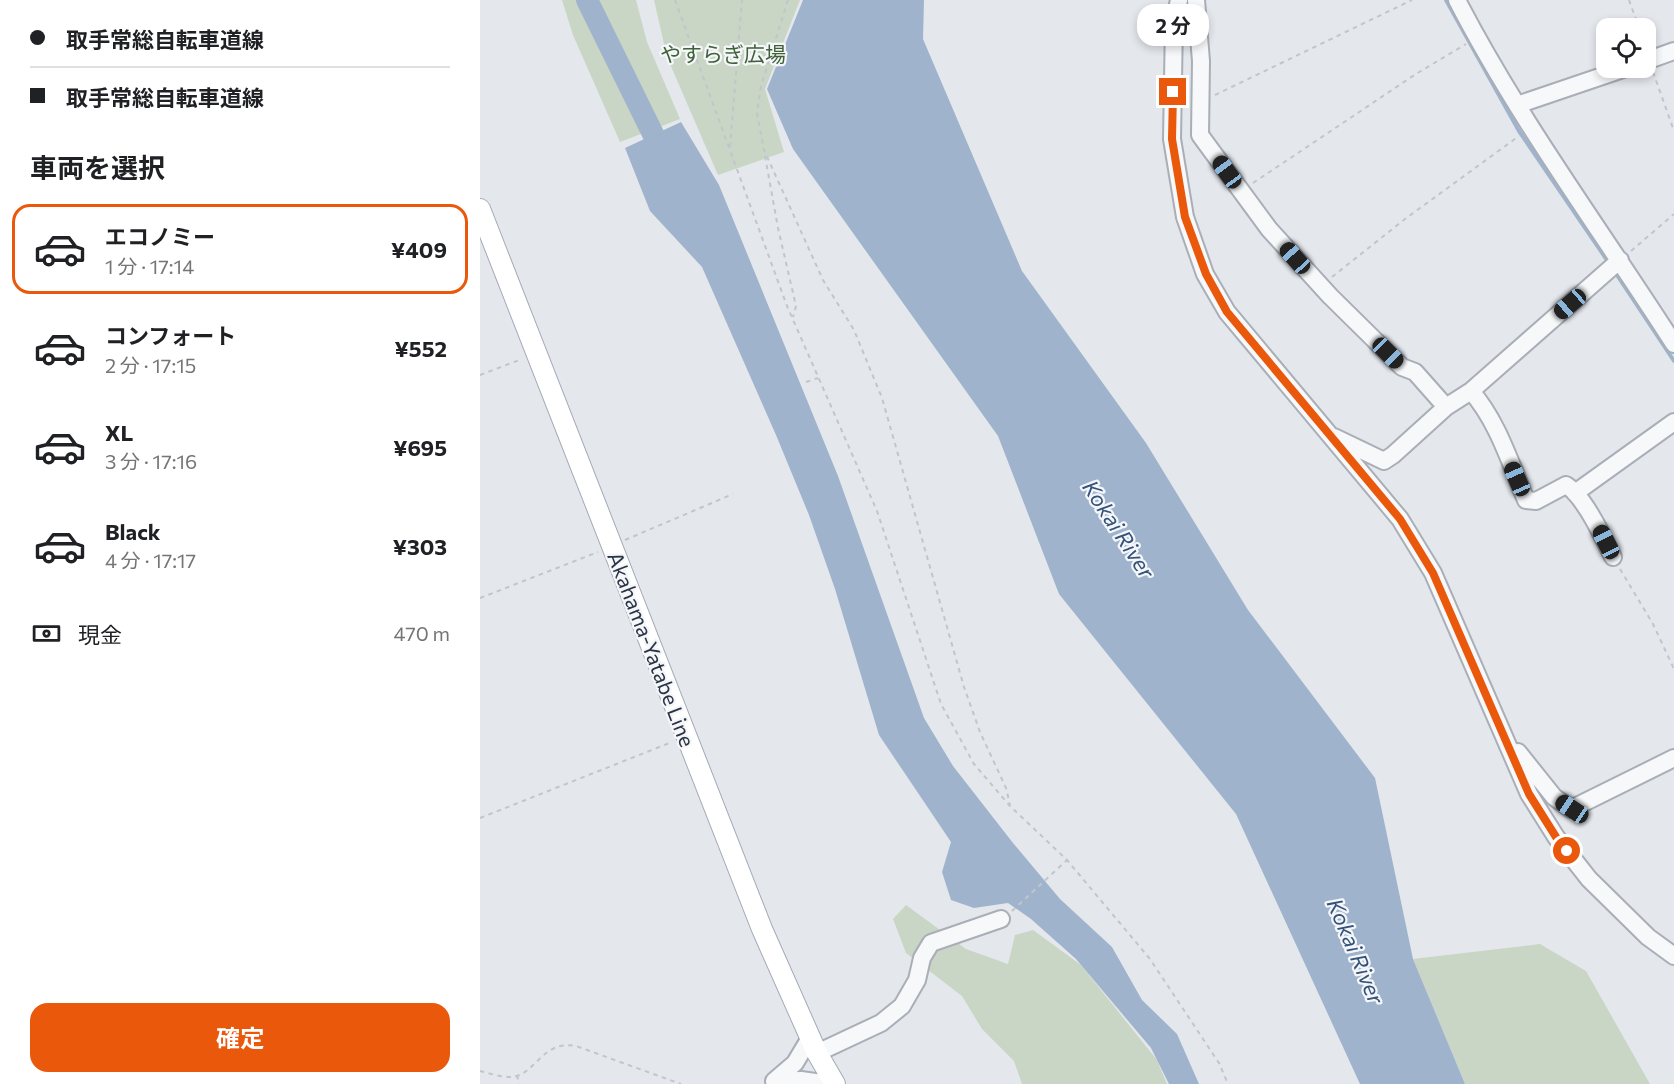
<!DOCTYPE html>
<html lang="ja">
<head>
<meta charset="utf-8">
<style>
	body { margin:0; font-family:Commissioner,"Noto Sans JP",sans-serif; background:#f2f2f2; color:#202124; height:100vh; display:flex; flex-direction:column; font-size:22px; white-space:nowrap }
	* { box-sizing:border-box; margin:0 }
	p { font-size:20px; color:#757577 }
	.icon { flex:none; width:33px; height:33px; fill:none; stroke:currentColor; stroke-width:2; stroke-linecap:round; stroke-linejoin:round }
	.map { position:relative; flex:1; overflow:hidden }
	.panel { display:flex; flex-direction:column; background:#fff; width:480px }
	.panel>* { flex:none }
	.guide { display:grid; align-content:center; height:132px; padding:0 30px; background:#fff }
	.tools { position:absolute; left:1116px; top:18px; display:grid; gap:12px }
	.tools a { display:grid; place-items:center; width:60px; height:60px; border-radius:12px; background:#fff; box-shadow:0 3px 9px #0003; font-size:30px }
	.end { position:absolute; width:27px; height:27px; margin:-14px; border:8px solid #ea580c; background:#fff; box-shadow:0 0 0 3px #fff }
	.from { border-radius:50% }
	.bubble { position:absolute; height:42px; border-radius:18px; background:#fff; box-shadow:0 3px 9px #0003; font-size:20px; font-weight:700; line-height:42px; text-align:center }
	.car { position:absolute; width:18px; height:36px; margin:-18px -9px; border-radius:8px; box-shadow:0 0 4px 2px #0007; background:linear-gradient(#222 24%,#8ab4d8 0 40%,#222 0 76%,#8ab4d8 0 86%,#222 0) }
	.guide b { display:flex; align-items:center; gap:21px; height:57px; font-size:22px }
	.guide b+b { border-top:2px solid #e0e0e0 }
	.guide i { width:15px; height:15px; background:#202124 }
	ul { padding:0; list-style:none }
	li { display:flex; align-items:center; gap:18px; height:90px; margin:0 12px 9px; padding:0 18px; border:3px solid transparent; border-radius:18px }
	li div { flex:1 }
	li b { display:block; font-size:22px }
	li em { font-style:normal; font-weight:700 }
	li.selected { border-color:#ea580c }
	li>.icon { width:54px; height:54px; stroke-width:1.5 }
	h2 { padding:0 30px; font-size:27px; line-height:72px }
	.pay { display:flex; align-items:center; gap:15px; height:66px; padding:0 30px; font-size:22px }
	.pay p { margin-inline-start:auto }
	.action { display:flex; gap:12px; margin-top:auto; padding:12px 30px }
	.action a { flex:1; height:69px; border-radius:18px; background:#ea580c; color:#fff; font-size:24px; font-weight:700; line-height:69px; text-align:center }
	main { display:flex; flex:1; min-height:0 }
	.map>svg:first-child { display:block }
	.green { fill:#c9d6c5 }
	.water { fill:#9fb4cc }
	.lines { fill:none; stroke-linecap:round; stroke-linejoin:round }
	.stream { stroke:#9fb4cc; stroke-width:4 }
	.river { stroke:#9fb4cc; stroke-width:22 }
	.minor-casing { stroke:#a9aeb7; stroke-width:20 }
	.major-casing { stroke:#a3abb8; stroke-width:22 }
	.path { stroke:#c2c5cb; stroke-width:2; stroke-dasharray:4.5 4.5; stroke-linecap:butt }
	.minor { stroke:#f7f8fa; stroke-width:16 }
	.major { stroke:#fff; stroke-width:20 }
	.route { stroke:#ea580c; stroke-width:8 }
	.labels { text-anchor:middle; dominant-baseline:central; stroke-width:4.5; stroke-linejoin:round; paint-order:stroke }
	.park-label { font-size:21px; fill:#3f6138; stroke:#f4f6f9 }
	.street-label { font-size:21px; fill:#2b3445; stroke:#f4f6f9 }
	.water-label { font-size:22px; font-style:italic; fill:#34527a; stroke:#f4f6f9 }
</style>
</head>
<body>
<main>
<section class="panel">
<div class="guide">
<b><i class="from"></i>取手常総自転車道線</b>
<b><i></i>取手常総自転車道線</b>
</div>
<h2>車両を選択</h2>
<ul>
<li class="selected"><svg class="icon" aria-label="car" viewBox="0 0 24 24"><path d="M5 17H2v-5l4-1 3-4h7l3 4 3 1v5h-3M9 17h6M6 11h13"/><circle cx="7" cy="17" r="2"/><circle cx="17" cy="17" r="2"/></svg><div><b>エコノミー</b><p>1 分 · 17:14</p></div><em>¥409</em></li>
<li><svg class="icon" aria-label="car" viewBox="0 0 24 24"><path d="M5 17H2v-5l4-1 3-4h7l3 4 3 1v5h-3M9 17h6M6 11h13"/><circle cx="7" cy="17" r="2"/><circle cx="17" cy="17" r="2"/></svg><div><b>コンフォート</b><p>2 分 · 17:15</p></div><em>¥552</em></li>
<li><svg class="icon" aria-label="car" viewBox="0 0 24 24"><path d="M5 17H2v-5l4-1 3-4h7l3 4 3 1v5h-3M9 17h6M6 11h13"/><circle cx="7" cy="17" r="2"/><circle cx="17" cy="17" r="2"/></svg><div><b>XL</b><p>3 分 · 17:16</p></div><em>¥695</em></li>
<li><svg class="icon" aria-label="car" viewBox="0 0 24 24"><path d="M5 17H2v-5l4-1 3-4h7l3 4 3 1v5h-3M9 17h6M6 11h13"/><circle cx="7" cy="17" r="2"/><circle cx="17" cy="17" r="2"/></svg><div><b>Black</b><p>4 分 · 17:17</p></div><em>¥303</em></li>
</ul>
<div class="pay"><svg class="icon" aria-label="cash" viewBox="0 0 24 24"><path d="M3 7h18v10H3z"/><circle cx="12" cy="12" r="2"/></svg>現金<p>470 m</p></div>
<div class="action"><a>確定</a></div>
</section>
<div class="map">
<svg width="1194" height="1084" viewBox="0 0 1194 1084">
	<rect width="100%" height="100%" fill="#e4e7ec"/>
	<!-- green -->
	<path class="green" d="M 82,0 L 156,0 L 167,42 L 200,119 L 140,142 L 93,35 Z
		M 174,0 L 320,0 L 285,89 L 304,152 L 238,175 L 187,57 Z
		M 426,905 L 486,949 L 528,964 L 535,935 L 553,930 L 601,965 L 677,1060 L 687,1084 L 542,1084 L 534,1061 L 502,1029 L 482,996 L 426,953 L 413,919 Z
		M 1060,944 L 1106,971 L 1170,1084 L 985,1084 L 933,959 Z"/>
	<!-- water -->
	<path class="water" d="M 323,0 L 444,0 L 443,39 L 542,271 L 666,443 L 768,610 L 895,778 L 933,959 L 985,1084 L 880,1084 L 756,814 L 579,594 L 518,436 L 313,149 L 287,89 Z
		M 201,122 L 239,185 L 358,476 L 444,718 L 473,766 L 533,843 L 580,899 L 632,947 L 662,1000 L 697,1034 L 719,1084 L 689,1084 L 671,1048 L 596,959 L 551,919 L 528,903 L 494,908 L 471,900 L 462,872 L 471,842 L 399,735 L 355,589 L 329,515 L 296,435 L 222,267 L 170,211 L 145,148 Z"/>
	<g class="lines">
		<!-- stream -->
		<path class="stream" d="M 966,0 L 1039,131 L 1129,263
			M 1135,272 L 1194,361"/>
		<!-- river -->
		<path class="river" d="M 107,0 L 176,140 L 188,160"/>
		<defs>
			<path id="minor" d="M 699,0 L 694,22 L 692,139 L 705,217 L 725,274 L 747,312 L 920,519 L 953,573 L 1049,794 L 1076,837 L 1109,879 L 1168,937 L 1194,956
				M 716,0 L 721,61 L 720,135 L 789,229 L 850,296 L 922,367 L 935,372 L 966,407
				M 977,0 C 1039,120 1121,230 1194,344
				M 1166,61 L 1194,51
				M 1037,105 L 1146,68
				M 991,391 C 1018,422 1030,463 1046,500 L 1056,501 L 1086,485 C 1104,496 1123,537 1133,557
				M 854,437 L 904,461 L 913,455 L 966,407 L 991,391 L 1140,260
				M 1095,493 L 1194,422
				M 1038,752 L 1074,797 L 1091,809 L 1194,758
				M 330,1038 L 315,1063 L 294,1081 L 321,1080 L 349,1084
				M 337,1053 L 401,1023 L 422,1006 L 437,980 L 442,958 L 451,943 L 521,919"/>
			<path id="major" d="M 0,209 L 282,929 L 337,1053 L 355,1084"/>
		</defs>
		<!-- minor casing -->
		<use href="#minor" class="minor-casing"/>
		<!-- major casing -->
		<use href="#major" class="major-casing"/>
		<!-- path -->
		<path class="path" d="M 195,0 L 307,306 L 397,511 L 461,704 L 494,764 L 530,806 L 587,860 L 670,959 L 739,1063 L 748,1084
			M 308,0 L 281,86 L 277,113 L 284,150 L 343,280 L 374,330 L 402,398 L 484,687 L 500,732 L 526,788 L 530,805
			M 1149,0 L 1159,28
			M 1173,72 L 1194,131
			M 735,95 L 932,0
			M 250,147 L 262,0
			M 285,156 L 298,228 L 316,306 L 313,317
			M 773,183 L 936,74 L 986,44
			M 1151,251 L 1194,214
			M 852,277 L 925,219 L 1039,136
			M 0,375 L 42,359
			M 326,382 L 338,378
			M 145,540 L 253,494
			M 1140,569 L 1173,624 L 1194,669
			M 0,598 L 118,552
			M 0,818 L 192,742
			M 532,911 L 587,860
			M 0,1071 C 9,1073 20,1077 29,1077 C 55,1078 61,1039 96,1046 L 201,1084
			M 37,1075 L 39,1084"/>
		<!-- minor -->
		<use href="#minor" class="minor"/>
		<!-- major -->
		<use href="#major" class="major"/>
	</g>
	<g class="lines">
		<!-- route -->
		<path class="route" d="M 693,92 L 692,139 L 705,217 L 726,274 L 747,312 L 920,519 L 953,573 L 1049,794 L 1076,837 L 1087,851"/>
	</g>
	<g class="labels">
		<!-- park labels -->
		<g class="park-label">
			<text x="243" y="53">やすらぎ広場</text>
		</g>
		<!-- street labels -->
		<g class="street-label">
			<text transform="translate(172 649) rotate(69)">Akahama-Yatabe Line</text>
		</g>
		<!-- water labels -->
		<g class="water-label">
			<text transform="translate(639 529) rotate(57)">Kokai River</text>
			<text transform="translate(876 951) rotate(67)">Kokai River</text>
		</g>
	</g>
</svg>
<div class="tools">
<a><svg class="icon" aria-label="locate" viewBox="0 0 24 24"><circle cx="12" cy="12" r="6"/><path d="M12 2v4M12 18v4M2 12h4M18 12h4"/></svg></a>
</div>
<i class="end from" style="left:1087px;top:851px"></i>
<i class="end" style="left:693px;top:92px"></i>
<div class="bubble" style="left:657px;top:4px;width:72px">2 分</div>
<i class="car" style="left:747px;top:172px;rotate:324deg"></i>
<i class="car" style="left:815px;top:258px;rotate:318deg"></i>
<i class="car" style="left:1090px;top:304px;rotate:229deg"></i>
<i class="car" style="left:908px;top:353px;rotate:135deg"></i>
<i class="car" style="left:1037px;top:479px;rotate:336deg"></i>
<i class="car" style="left:1126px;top:542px;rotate:333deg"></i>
<i class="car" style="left:1092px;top:809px;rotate:304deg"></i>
</div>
</main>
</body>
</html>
